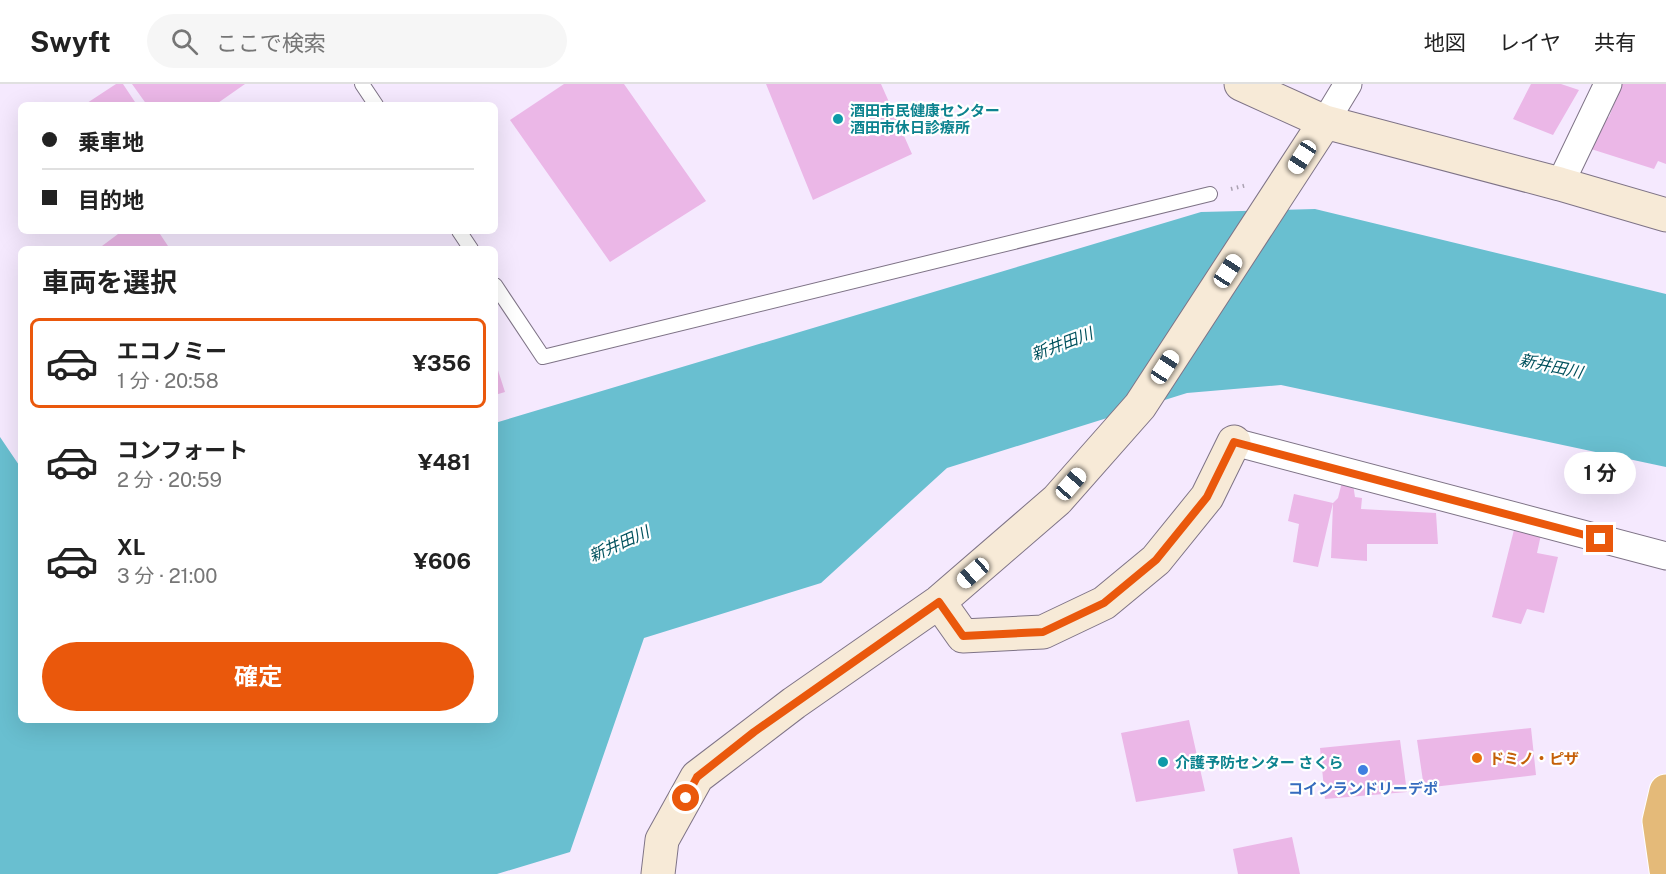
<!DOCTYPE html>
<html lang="ja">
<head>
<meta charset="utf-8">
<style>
	body { margin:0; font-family:"Public Sans","Noto Sans JP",sans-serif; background:#f6f6f6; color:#222; height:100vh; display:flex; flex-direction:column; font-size:22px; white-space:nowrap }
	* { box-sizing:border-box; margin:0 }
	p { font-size:20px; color:#767676 }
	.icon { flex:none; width:33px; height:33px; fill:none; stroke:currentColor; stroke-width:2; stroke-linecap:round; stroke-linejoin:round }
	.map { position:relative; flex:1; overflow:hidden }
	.panel { position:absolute; left:18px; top:162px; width:480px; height:477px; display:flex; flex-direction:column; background:#fff; border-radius:9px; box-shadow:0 6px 24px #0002 }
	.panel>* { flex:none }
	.banner { position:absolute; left:18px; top:18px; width:480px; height:132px; border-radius:9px; box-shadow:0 6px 24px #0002; display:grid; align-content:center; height:132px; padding:0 24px; background:#fff }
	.end { position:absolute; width:27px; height:27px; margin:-14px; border:8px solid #ea580c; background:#fff; box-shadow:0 0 0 3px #fff }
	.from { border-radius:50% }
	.bubble { position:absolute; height:42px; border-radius:21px; background:#fff; box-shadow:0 6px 24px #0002; font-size:20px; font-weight:700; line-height:42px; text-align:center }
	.car { position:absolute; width:18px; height:36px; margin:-18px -9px; border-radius:8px; box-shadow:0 0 4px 2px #0007; background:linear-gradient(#fff 24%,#345 0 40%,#fff 0 76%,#345 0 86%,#fff 0) }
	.banner b { display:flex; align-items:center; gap:21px; height:57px; font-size:22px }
	.banner b+b { border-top:2px solid #e0e0e0 }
	.banner i { width:15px; height:15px; background:#222 }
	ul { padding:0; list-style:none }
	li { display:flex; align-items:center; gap:18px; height:90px; margin:0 12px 9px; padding:0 12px; border:3px solid transparent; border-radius:9px }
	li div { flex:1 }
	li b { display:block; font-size:22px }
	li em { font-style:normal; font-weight:700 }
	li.current { border-color:#ea580c }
	li>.icon { width:54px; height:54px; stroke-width:1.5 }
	h2 { padding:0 24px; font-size:27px; line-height:72px }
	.cta { display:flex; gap:12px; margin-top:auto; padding:12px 24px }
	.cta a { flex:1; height:69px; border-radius:36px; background:#ea580c; color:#fff; font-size:24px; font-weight:700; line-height:69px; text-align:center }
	header { display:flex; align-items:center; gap:36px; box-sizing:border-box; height:84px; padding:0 30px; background:#fff; border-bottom:2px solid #e0e0e0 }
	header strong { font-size:28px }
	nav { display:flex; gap:33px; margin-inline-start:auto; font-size:21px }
	.search { width:420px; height:54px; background:#f6f6f6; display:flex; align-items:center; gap:15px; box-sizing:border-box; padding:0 21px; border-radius:33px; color:#767676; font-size:22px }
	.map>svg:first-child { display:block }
	.water { fill:#69bfd0 }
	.building { fill:#ebb7e7 }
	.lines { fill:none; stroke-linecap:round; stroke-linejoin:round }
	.lane-casing { stroke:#7e7386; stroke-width:16 }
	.street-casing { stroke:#7e7386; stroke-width:29 }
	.secondary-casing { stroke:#7e7386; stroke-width:35 }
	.highway-casing { stroke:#fff; stroke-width:35 }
	.path { stroke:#aba2b2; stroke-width:4; stroke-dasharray:1.5 4.5; stroke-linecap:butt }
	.lane { stroke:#fff; stroke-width:14 }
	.street { stroke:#fff; stroke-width:27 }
	.secondary { stroke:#f7ead7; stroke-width:33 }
	.highway { stroke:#e4ba79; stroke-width:33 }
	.route { stroke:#ea580c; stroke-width:8 }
	.culture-dot { fill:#0f9aa8; stroke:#fff; stroke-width:2 }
	.food-dot { fill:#e8710a; stroke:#fff; stroke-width:2 }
	.shop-dot { fill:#3f7fe0; stroke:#fff; stroke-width:2 }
	.labels { text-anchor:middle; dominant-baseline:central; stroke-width:4.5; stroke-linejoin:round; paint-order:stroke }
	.culture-label { font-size:15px; font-weight:bold; fill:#0d838f; stroke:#fff; text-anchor:start }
	.food-label { font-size:15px; font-weight:bold; fill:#c56008; stroke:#fff; text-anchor:start }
	.shop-label { font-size:15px; font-weight:bold; fill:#366cbe; stroke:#fff }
	.water-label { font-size:16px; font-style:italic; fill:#00515d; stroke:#fff }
</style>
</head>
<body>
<header>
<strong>Swyft</strong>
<div class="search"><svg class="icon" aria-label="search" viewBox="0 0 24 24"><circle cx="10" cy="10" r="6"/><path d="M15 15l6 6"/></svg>ここで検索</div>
<nav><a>地図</a><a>レイヤ</a><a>共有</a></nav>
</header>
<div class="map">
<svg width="1666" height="790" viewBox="0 0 1666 790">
	<rect width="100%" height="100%" fill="#f5e9fe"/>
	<!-- water -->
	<path class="water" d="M 1315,125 L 1666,210 L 1666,383 L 1281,301 L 1187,309 L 947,384 L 821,499 L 644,554 L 570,768 L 497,790 L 0,790 L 0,353 L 21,384 L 21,636 L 495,636 L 495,339 L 1201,128 Z"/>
	<!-- building -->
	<path class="building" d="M 116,0 L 123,0 L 137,21 L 84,21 Z
		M 132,0 L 245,0 L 215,21 L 147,21 Z
		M 564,0 L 624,0 L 706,117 L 610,178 L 510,36 Z
		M 766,0 L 881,0 L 912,70 L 813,116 Z
		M 1531,0 L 1561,0 L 1579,6 L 1553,51 L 1513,35 Z
		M 1622,0 L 1666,0 L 1666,80 L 1658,77 L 1654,85 L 1591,65 L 1602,36 L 1609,33 Z
		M 122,147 L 158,147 L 170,165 L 98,165 Z
		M 495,277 L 505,308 L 495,311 Z
		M 1342,398 L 1353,400 L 1355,413 L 1362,414 L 1361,425 L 1436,429 L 1438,460 L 1367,460 L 1367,477 L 1331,474 L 1333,419 L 1338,414 Z
		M 1294,410 L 1333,419 L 1318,483 L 1293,478 L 1299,440 L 1288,437 Z
		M 1515,442 L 1542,446 L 1537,469 L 1558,473 L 1544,529 L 1527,525 L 1521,540 L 1492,533 Z
		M 1189,636 L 1205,707 L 1136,718 L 1121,649 Z
		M 1531,644 L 1536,691 L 1424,704 L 1417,656 Z
		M 1400,656 L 1407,708 L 1325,715 L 1320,664 Z
		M 1292,753 L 1300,790 L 1238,790 L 1233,765 Z"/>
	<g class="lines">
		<defs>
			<path id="lane" d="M 362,0 L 376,21
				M 459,147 L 471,165
				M 495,201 L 543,273 L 1210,110"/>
			<path id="street" d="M 1325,38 L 1348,0
				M 1560,100 L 1608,0
				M 1234,358 L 1666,472"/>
			<path id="secondary" d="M 1241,0 L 1325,38 L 1560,100 L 1666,131
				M 939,518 L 963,552 L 1043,548 L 1104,519 L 1156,476 L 1207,413 L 1234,358
				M 658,790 L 662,756 L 697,693 L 794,619 L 939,518 L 1057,416 L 1140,322 L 1325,38"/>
			<path id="highway" d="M 1666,707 L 1659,737 L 1666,786"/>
		</defs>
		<!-- lane casing -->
		<use href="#lane" class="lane-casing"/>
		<!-- street casing -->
		<use href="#street" class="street-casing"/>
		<!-- secondary casing -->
		<use href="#secondary" class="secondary-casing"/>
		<!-- highway casing -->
		<use href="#highway" class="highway-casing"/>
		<!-- path -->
		<path class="path" d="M 1231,105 L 1247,101"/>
		<!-- lane -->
		<use href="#lane" class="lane"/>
		<!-- street -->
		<use href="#street" class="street"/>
		<!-- secondary -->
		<use href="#secondary" class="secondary"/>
		<!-- highway -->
		<use href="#highway" class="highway"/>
	</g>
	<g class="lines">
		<!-- route -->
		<path class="route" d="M 686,714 L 697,693 L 754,648 L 939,518 L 963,552 L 1043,548 L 1104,519 L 1156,476 L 1207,413 L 1234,358 L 1600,455"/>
	</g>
	<!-- markers -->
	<g class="culture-dot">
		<circle cx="838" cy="35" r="6"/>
		<circle cx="1163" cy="678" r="6"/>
	</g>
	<circle class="food-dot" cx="1477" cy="674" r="6"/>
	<circle class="shop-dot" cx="1363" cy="686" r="6"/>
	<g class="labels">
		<!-- culture labels -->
		<g class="culture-label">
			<text x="850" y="26">酒田市民健康センター<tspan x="850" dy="17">酒田市休日診療所</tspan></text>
			<text x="1175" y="678">介護予防センター さくら</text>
		</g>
		<!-- food labels -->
		<g class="food-label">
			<text x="1489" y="674">ドミノ・ピザ</text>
		</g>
		<!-- shop labels -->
		<g class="shop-label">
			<text x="1363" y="704">コインランドリーデポ</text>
		</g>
		<!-- water labels -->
		<g class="water-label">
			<text transform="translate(1062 260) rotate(-21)">新井田川</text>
			<text transform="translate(1551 282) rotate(12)">新井田川</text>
			<text transform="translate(619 460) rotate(-24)">新井田川</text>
		</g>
	</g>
</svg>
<i class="end from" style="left:686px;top:714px"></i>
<i class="end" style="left:1600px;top:455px"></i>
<div class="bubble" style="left:1564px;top:368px;width:72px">1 分</div>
<i class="car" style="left:1302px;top:73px;rotate:213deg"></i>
<i class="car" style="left:1228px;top:187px;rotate:33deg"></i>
<i class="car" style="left:1165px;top:283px;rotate:33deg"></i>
<i class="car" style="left:1071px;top:400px;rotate:41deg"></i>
<i class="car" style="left:973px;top:489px;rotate:229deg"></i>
<div class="banner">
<b><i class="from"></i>乗車地</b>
<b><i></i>目的地</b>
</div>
<section class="panel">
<h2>車両を選択</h2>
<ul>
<li class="current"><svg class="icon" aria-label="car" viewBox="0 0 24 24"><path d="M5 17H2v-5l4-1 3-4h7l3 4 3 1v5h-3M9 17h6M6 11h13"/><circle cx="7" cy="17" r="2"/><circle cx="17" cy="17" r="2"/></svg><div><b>エコノミー</b><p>1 分 · 20:58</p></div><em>¥356</em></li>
<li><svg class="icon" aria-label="car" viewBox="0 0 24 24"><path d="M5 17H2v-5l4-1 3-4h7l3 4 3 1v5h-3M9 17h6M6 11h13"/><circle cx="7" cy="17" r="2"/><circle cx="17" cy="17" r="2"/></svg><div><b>コンフォート</b><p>2 分 · 20:59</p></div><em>¥481</em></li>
<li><svg class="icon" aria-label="car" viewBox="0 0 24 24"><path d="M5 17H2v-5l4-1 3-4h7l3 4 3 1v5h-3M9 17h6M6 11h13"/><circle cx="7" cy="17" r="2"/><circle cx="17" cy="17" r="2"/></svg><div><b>XL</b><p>3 分 · 21:00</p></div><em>¥606</em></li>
</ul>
<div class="cta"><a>確定</a></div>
</section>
</div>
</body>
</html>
